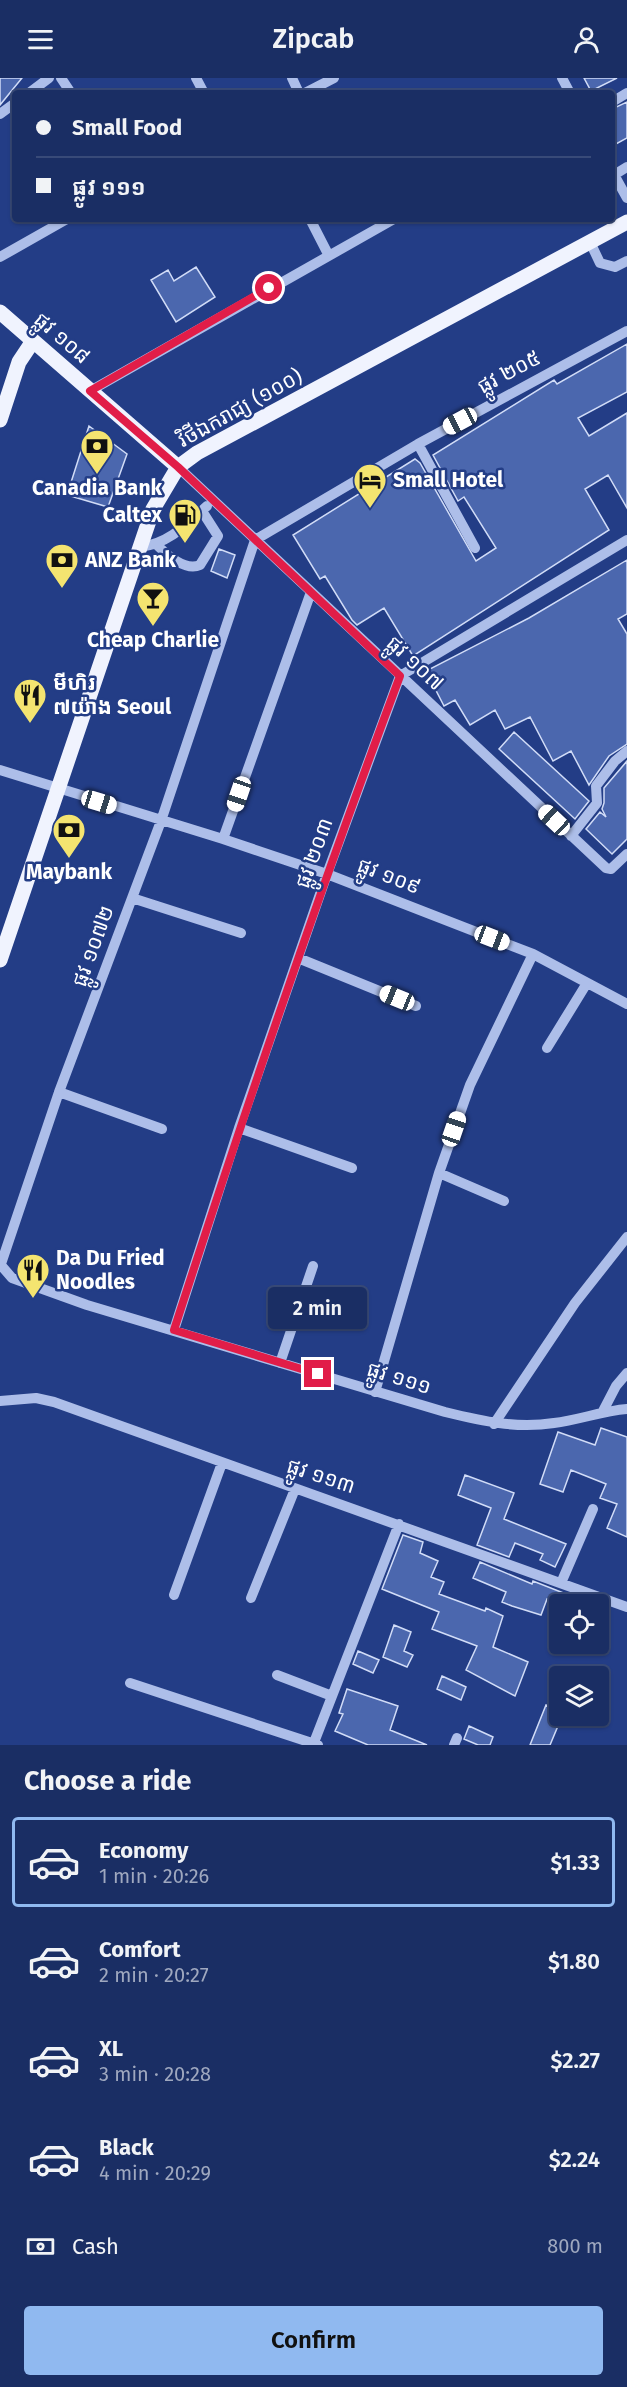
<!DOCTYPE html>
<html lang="en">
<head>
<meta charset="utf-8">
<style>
	body { margin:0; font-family:"Fira Sans","Noto Sans Khmer",sans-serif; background:#23366a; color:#f1f3f6; height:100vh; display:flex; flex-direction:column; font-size:22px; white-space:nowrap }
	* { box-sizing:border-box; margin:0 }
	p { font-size:20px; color:#9fa8bf }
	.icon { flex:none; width:33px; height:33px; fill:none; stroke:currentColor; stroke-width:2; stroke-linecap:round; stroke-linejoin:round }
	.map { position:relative; height:1667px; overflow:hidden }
	.side { display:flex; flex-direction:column; background:#1a2e64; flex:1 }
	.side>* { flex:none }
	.banner { position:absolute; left:12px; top:12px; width:603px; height:132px; border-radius:6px; box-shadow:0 2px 4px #0004,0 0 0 2px #384a78; display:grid; align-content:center; height:132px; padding:0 24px; background:#1a2e64 }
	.tools { position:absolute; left:549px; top:1516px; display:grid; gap:12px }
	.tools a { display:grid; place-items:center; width:60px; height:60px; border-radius:6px; background:#1a2e64; box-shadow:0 2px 4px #0004,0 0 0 2px #384a78; font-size:30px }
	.end { position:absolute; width:27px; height:27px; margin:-14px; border:8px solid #e11d48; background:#fff; box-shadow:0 0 0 3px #fff }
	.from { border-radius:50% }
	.bubble { position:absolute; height:42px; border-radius:6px; background:#1a2e64; box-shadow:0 2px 4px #0004,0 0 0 2px #384a78; font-size:20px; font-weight:600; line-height:42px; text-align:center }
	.car { position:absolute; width:18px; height:36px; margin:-18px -9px; border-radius:8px; box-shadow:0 0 4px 2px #0007; background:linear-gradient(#fff 24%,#345 0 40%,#fff 0 76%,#345 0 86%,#fff 0) }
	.banner b { display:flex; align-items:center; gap:21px; height:57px; font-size:22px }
	.banner b+b { border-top:2px solid #384a78 }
	.banner i { width:15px; height:15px; background:#f1f3f6 }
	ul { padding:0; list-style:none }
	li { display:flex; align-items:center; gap:18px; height:90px; margin:0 12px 9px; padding:0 12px; border:3px solid transparent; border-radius:6px }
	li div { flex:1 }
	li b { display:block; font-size:22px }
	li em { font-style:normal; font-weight:600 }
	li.selected { border-color:#90b9f0 }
	li>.icon { width:54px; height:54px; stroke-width:1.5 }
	h2 { padding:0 24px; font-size:27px; line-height:72px }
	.pay { display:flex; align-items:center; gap:15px; height:66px; padding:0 24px; font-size:22px }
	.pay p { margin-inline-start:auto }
	.action { display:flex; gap:12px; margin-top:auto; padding:12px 24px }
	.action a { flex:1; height:69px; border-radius:6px; background:#90b9f0; color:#111; font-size:24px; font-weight:600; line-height:69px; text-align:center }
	header { display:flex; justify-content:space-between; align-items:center; height:78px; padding:0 24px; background:#1a2e64; font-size:27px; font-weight:600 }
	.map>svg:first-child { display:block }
	.building { fill:#4b67ae; stroke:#d1dcf7; stroke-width:1.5 }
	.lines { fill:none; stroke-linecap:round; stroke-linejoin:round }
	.minor { stroke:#adbee9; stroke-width:10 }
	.major { stroke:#f0f3fe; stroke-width:15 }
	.route { stroke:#e11d48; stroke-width:8 }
	.labels { text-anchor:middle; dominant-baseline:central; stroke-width:5; stroke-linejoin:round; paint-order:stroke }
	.street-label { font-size:21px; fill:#fff; stroke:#233d86 }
	.poi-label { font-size:21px; font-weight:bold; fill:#fff; stroke:#233d86; text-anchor:start }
</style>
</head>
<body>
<header><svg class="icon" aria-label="menu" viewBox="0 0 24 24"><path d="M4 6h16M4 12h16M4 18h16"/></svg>Zipcab<svg class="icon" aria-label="person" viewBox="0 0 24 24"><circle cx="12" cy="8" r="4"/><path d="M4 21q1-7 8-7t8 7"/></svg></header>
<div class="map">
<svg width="627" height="1667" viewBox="0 0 627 1667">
	<rect width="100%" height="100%" fill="#233d86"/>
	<!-- building -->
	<path class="building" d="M 0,0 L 22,0 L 0,27 Z
		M 584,0 L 617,0 L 591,13 Z
		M 627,24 L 627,60 L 616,66 L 612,58 L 612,31 Z
		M 196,189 L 215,219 L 176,244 L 151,202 L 168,192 L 174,203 Z
		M 627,266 L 627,314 L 578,340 L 589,358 L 627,335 L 627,430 L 608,397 L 585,411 L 609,452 L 413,578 L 384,530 L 357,547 L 352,542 L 325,498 L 320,501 L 293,457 L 415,381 L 420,385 L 476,483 L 496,470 L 464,419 L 458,423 L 433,377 L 554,302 L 557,306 Z
		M 89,348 L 127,376 L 108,429 L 67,417 Z
		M 219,471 L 235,477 L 227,500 L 211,493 Z
		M 627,482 L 627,536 L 618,541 L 627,556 L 627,666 L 609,678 L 589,707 L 571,673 L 553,683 L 530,639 L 505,651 L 495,632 L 470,647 L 455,622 L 444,628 L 426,593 L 529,540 Z
		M 514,654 L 589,723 L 575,741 L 499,671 Z
		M 627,683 L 627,761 L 612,776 L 586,751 L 600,734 L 606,739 L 602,731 L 604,725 L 604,710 Z
		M 601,1350 L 627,1359 L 627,1459 L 607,1450 L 617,1426 L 600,1420 L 606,1406 L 571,1392 L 563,1414 L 540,1406 L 558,1354 L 595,1367 Z
		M 465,1397 L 514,1415 L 504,1441 L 566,1466 L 555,1489 L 540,1482 L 543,1476 L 515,1465 L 509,1479 L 477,1467 L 491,1430 L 458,1417 Z
		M 403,1457 L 423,1464 L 420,1475 L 438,1483 L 431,1499 L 444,1504 L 439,1516 L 485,1533 L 486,1530 L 503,1538 L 493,1569 L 528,1584 L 515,1618 L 466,1592 L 477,1568 L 432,1551 L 439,1534 L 382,1511 Z
		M 480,1484 L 532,1506 L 533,1503 L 594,1527 L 560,1527 L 547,1521 L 541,1537 L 512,1528 L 502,1524 L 506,1514 L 473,1500 Z
		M 394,1547 L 411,1554 L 404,1573 L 413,1577 L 407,1589 L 383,1579 Z
		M 358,1573 L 379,1582 L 373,1595 L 353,1586 Z
		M 442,1598 L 466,1609 L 461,1622 L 437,1611 Z
		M 347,1611 L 398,1628 L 390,1652 L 427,1667 L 368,1667 L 335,1653 L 343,1636 L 339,1635 Z
		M 546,1627 L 560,1633 L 560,1643 L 550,1667 L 530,1667 Z
		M 469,1648 L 493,1659 L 490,1667 L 478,1667 L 464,1661 Z"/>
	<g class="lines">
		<!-- minor -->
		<path class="minor" d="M 61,0 L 71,15
			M 196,0 L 204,15
			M 292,0 L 299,15
			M 562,0 L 570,15
			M 29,15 L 49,0
			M 305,15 L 334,0
			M 612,24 L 627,15
			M 0,36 L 15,25
			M 612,93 L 627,120
			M 614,97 L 627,89
			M 310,141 L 328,176
			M 590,164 L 600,185 L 615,189 L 627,183
			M 0,179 L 67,141
			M 90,313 L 394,141
			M 418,366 L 475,470
			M 178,389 L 606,790 L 611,791 L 627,776
			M 157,467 C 166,476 185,494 200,487 L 218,458 L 202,433
			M 140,469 C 168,466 186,447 207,428
			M 0,692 L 223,761 L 327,796 L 533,876 L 627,926
			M 571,758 L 597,725 L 596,708 L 615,683 L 627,673
			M 223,761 L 311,514
			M 132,820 L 241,855
			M 298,880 L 416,928
			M 547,970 L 587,905
			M 59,1014 L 162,1051
			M 239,1050 L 352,1090
			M 439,1095 L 504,1123
			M 0,1186 L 12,1200 L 87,1227 L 445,1334 C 482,1343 516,1351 554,1345 C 579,1342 602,1333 627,1331
			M 1,1186 L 59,1014 L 161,743 L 255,462 L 418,366 L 627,253
			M 174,1252 L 239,1050 L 327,796 L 400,598 L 627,462
			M 280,1285 L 313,1188
			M 375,1314 L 439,1095 L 470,1007 L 533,876
			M 0,1323 L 36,1320 L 54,1324 L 627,1529
			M 603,1333 L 616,1308 L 627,1295
			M 494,1346 L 575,1225 L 627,1159
			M 561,1505 L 593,1431
			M 174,1517 L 222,1385
			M 251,1520 L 295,1411
			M 277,1597 L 332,1618
			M 130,1605 L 318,1667
			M 313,1667 L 399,1446
			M 454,1667 L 457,1660"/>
		<!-- major -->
		<path class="major" d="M 0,234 L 178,389
			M 0,342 L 19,284 L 33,263
			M 0,882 L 153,431 L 178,389 L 197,375 L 627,144"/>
	</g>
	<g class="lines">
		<!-- route -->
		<path class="route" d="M 269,210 L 90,313 L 178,389 L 400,598 C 319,814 245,1032 174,1252 L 318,1296"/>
	</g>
	<!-- icons -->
	<defs>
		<symbol id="bank-pin" viewBox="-11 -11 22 30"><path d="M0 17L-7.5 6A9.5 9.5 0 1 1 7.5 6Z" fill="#f4e470" stroke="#233d86"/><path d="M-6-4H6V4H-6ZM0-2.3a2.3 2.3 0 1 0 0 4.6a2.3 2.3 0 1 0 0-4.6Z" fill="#111"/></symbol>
		<symbol id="hotel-pin" viewBox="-11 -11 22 30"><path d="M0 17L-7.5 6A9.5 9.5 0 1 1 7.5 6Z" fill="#f4e470" stroke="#233d86"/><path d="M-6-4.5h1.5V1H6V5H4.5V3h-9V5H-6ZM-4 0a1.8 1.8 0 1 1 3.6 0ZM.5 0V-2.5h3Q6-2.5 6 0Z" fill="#111"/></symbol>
		<symbol id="fuel-pin" viewBox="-11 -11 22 30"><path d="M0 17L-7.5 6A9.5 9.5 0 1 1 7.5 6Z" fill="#f4e470" stroke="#233d86"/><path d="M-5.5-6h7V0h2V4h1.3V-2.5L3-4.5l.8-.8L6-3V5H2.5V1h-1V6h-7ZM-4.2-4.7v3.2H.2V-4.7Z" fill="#111"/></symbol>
		<symbol id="bar-pin" viewBox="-11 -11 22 30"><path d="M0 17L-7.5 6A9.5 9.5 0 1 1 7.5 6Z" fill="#f4e470" stroke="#233d86"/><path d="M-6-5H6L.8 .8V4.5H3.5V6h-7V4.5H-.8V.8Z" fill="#111"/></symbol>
		<symbol id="restaurant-pin" viewBox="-11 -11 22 30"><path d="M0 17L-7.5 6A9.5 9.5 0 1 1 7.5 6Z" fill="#f4e470" stroke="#233d86"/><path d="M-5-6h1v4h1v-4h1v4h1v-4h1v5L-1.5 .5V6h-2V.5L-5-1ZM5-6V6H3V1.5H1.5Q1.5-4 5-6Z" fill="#111"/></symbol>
	</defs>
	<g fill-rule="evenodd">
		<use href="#bank-pin" x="78" y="349" width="38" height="52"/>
		<use href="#hotel-pin" x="351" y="383" width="38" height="52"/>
		<use href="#fuel-pin" x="166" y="418" width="38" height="52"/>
		<use href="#bank-pin" x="43" y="463" width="38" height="52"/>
		<use href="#bar-pin" x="134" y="501" width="38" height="52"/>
		<use href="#restaurant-pin" x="11" y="598" width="38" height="52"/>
		<use href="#bank-pin" x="50" y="733" width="38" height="52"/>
		<use href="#restaurant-pin" x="14" y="1173" width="38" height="52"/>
	</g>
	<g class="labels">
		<!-- street labels -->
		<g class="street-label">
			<text transform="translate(62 260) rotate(41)">ផ្លូវ ១០៨</text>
			<text transform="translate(509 294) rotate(-28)">ផ្លូវ ២០៥</text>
			<text transform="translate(240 330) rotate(-29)">វិថីឯករាជ្យ (១០០)</text>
			<text transform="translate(415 585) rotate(43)">ផ្លូវ ១០៧</text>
			<text transform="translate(314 775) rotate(-70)">ផ្លូវ ២០៣</text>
			<text transform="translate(389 798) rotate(21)">ផ្លូវ ១០៩</text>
			<text transform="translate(93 868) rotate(-70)">ផ្លូវ ១០៧២</text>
			<text transform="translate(399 1300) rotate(17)">ផ្លូវ ១១១</text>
			<text transform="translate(321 1398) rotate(18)">ផ្លូវ ១១៣</text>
		</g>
		<!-- poi labels -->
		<g class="poi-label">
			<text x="393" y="402">Small Hotel</text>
			<text x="97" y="410" text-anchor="middle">Canadia Bank</text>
			<text x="162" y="437" text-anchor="end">Caltex</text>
			<text x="85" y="482">ANZ Bank</text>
			<text x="153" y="562" text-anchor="middle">Cheap Charlie</text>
			<text x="53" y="605">មីហិរ<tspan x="53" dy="24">៧យ៉ាង Seoul</tspan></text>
			<text x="69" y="794" text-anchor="middle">Maybank</text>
			<text x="56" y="1180">Da Du Fried<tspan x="56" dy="24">Noodles</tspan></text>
		</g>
	</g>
</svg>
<div class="tools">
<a><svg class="icon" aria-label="locate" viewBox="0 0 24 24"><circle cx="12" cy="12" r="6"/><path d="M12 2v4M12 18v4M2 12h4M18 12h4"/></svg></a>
<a><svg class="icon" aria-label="layers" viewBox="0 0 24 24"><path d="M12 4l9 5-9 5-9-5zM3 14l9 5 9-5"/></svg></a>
</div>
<i class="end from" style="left:269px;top:210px"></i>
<i class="end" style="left:318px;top:1296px"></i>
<div class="bubble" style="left:268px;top:1209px;width:99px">2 min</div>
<i class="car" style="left:460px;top:343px;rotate:242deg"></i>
<i class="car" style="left:239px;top:716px;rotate:199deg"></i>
<i class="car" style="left:99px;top:724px;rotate:107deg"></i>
<i class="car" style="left:554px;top:742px;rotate:313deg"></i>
<i class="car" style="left:492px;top:860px;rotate:111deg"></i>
<i class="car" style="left:397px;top:920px;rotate:292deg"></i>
<i class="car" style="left:454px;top:1051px;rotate:19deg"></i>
<div class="banner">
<b><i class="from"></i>Small Food</b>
<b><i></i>ផ្លូវ ១១១</b>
</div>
</div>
<section class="side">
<h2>Choose a ride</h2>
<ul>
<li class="selected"><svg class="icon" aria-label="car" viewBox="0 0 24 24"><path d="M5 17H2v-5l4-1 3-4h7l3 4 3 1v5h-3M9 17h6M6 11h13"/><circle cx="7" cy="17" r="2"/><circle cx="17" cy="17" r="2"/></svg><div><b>Economy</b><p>1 min · 20:26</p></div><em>$1.33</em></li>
<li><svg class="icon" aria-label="car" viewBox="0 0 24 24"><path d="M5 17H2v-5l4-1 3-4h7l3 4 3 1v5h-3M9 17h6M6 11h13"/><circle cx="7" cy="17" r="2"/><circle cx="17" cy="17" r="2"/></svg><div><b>Comfort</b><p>2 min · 20:27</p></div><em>$1.80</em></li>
<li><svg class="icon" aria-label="car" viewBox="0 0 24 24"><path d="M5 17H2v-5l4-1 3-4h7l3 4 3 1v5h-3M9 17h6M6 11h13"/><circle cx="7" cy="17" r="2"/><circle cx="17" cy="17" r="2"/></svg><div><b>XL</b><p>3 min · 20:28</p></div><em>$2.27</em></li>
<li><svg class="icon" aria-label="car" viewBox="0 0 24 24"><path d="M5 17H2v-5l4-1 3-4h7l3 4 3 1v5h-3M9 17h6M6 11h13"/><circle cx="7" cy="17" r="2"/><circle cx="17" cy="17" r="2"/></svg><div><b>Black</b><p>4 min · 20:29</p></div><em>$2.24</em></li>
</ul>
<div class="pay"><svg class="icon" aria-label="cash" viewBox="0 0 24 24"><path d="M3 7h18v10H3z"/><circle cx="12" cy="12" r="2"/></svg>Cash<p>800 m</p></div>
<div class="action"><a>Confirm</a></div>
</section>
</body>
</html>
